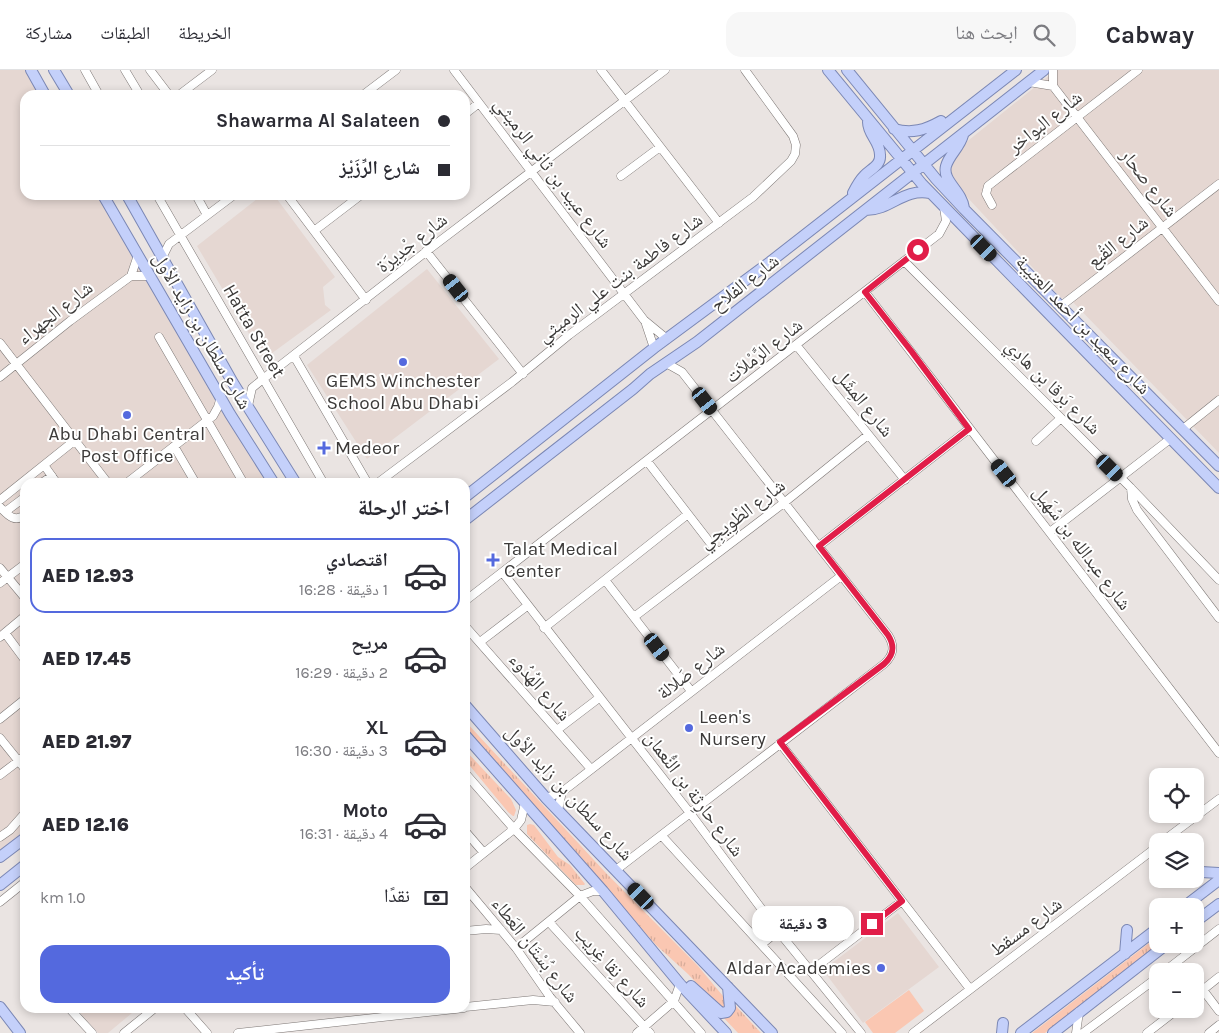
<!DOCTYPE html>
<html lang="ar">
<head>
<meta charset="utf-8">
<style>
	body { margin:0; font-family:Karla,"Noto Naskh Arabic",sans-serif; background:#f7f7f7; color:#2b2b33; direction:rtl; height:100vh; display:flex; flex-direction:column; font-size:19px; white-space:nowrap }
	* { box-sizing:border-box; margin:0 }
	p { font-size:16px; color:#7c7c81 }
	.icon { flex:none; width:28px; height:28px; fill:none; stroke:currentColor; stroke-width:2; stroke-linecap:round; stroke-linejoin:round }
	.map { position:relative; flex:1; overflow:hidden; direction:ltr }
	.details { position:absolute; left:20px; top:408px; width:450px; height:535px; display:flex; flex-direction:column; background:#fff; border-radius:15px; box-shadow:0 2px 8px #0003; direction:rtl }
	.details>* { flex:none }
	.banner { position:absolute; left:20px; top:20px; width:450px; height:110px; border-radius:15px; box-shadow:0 2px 8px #0003; direction:rtl; display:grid; align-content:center; height:110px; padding:0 20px; background:#fff }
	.tools { position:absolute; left:1149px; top:698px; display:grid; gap:10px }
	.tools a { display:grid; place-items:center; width:55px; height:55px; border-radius:10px; background:#fff; box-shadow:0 2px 8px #0003; font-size:25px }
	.end { position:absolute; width:22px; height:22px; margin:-11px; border:6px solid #e11d48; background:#fff; box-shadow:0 0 0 2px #fff }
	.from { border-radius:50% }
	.bubble { position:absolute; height:35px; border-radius:15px; background:#fff; box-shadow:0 2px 8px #0003; font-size:16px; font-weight:800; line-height:35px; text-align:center; direction:rtl }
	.car { position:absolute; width:15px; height:30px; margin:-15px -8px; border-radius:6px; box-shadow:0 0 4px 1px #0007; background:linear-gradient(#222 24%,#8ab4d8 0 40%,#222 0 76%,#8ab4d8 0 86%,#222 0) }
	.banner b { display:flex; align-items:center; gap:18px; height:48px; font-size:19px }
	.banner b+b { border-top:1px solid #e1e1e2 }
	.banner i { width:12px; height:12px; background:#2b2b33 }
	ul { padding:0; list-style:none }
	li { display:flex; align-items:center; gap:15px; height:75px; margin:0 10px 8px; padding:0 10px; border:2px solid transparent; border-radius:15px }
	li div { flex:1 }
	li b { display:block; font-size:19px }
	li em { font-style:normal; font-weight:800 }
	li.on { border-color:#5469de }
	li>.icon { width:45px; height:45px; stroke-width:1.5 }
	h2 { padding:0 20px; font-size:22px; line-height:60px }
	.pay { display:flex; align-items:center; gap:12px; height:55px; padding:0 20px; font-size:19px }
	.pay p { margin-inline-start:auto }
	.action { display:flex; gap:10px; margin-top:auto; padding:10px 20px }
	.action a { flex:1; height:58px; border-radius:15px; background:#5469de; color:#fff; font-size:20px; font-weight:800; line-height:58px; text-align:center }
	header { display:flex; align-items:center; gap:30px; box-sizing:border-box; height:70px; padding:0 25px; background:#fff; border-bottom:1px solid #e1e1e2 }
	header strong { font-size:24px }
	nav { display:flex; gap:28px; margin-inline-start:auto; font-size:18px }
	.search { width:350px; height:45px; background:#f7f7f7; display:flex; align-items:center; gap:12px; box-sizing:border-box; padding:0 18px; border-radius:15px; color:#7c7c81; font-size:19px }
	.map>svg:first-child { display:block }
	.built { fill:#e5d7d2 }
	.grass { fill:url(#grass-tufts) }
	.pitch { fill:#fac7b2 }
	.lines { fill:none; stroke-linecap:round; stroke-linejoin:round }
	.minor-casing { stroke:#7d7775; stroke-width:9 }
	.major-casing { stroke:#7b87b4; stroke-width:12 }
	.minor { stroke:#fff; stroke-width:8 }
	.major { stroke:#c4d0fa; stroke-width:10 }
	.route { stroke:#e11d48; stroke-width:6 }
	.poi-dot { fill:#5469de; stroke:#fff; stroke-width:2 }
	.labels { text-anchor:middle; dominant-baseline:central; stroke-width:4; stroke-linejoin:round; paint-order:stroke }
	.street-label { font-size:19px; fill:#3c3a39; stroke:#fff }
	.poi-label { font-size:19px; fill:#3c3a39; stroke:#fff; text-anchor:start }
</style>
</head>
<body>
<header>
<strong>Cabway</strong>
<div class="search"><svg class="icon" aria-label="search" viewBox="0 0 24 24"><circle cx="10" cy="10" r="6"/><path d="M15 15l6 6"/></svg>ابحث هنا</div>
<nav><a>الخريطة</a><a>الطبقات</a><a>مشاركة</a></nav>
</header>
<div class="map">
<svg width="1219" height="963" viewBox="0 0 1219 963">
	<defs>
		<pattern id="grass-tufts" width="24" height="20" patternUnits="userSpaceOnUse" patternTransform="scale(1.25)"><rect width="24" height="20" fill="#fac7b2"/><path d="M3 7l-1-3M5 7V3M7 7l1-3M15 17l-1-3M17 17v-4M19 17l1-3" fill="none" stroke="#d7ac9a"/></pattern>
	</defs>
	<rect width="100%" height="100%" fill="#eae4e2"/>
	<!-- built -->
	<path class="built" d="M 0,0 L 27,0 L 41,25 L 25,25 L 25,125 L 99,125 L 269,412 L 25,412 L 25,764 L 0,783 Z
		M 1056,0 L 1219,0 L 1219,383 L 1068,227 L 1061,228 L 953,112 L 949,96 L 954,82 Z
		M 262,125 L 274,125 L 335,207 L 323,217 L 325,235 L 331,240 L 264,289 L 197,176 Z
		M 427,199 L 499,289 L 367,389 L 307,295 Z
		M 898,843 L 939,897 L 863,953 L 823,900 Z
		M 76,938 L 138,938 L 108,963 L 98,963 Z"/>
	<!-- grass -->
	<path class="grass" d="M 465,651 L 606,803 L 698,896 L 728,932 L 724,939 L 719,937 L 688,904 L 656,875 L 465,659 Z
		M 465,680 L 511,729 L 516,740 L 514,746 L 513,746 L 508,742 L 465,690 Z
		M 530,754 L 534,755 L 558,787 L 570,795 L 585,814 L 584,815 L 576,815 L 527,764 L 527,755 Z
		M 1157,867 L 1159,874 L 1045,963 L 1032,963 Z
		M 735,935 L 761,963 L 738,963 L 722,946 L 734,939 Z"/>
	<!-- pitch -->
	<path class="pitch" d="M 909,920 L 924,941 L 895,963 L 873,963 L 865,952 Z"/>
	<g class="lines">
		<defs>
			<path id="minor" d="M 85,0 L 99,25
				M 125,0 L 140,25
				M 150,0 L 169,25
				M 454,0 L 644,250 L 667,269
				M 601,0 L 719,153
				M 1053,0 L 1053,16 L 1219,231
				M 1029,12 L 1053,16
				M 179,25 L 212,0
				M 363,25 L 396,0
				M 465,44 L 479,33
				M 621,106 L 660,77
				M 157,125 L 323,412
				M 196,125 L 207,145
				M 287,125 L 366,230
				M 992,135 L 986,124 L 988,116 L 1138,0
				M 314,161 L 361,125
				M 426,181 L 523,304
				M 163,186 L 169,174 L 234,125
				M 904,191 L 1131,418 L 1219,510
				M 131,206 L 138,185
				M 865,222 L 1219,683
				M 1061,236 L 1219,114
				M 646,254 L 654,278
				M 159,267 L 243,412
				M 0,273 L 107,412
				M 797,276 L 905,410
				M 294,286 L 367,412
				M 0,307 L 70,251 L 131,206 L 150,206
				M 248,336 L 252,318 L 263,309 L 432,177 L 665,0
				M 1183,359 L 1219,330
				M 1036,371 L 1061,348
				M 174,376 L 195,412
				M 647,391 L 718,483
				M 44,395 L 56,412
				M 43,412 L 52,406
				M 128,412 L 213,346 L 218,337 L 221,327
				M 379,412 L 512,312 L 569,265 L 753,127 L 791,91 L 795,84 L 796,75 L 793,66 L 745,0
				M 1131,418 L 1132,429 L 1137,440 L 1219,548
				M 0,430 L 74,371
				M 0,437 C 8,445 14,453 25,445
				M 5,442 L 25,427
				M 1050,462 L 1170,369
				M 819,476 L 969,359
				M 0,498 L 25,528
				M 503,503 L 690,743 L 778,861 L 861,963
				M 605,510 L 691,621
				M 0,513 L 25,494
				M 465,531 L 939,164 L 946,151 L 944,137
				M 634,547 L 785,432 L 868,365
				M 465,556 L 591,699
				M 544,558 L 688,444
				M 5,563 L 25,590
				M 0,567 L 25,546
				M 480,572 L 527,536
				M 0,649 L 25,629
				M 557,660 L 599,628
				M 0,668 L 25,699
				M 780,673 L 970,919
				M 465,703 L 514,759 L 580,826 L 701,963
				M 0,705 L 25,686
				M 546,728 L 562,722 L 841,506
				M 558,740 L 562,722
				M 465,761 L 484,783
				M 662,766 L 842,963
				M 0,767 L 10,760 L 25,743
				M 1163,771 L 1219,729
				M 465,798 L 514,759 L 521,750 L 525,733
				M 616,800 L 884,594 C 894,585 895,576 888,565 L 682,302 L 666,293
				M 465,817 L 516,878 L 550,927 L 580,963
				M 0,832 L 25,812
				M 549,852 L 650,963
				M 465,861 L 486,859 L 501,860
				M 762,874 L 778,861
				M 516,878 L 580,826 L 593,821 L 603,821
				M 811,901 L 902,831
				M 1165,901 L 1219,859
				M 1203,920 L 1219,941
				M 1195,926 L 1219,907
				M 465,937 L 533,930 L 555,932
				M 69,938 L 92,963
				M 185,938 L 207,963
				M 124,963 L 155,938
				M 238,963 L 464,938
				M 637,963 L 674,931 L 680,914
				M 913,963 L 1158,776
				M 1076,963 L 1079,942
				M 1083,963 L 1158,907
				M 1147,963 L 1178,939
				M 1209,963 L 1219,955"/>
			<path id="major" d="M 31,0 L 45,25
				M 54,0 L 69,25
				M 828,0 L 922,114 L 1219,418
				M 847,0 L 936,109 L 964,139 L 1219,396
				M 894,59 C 912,64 925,60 941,51
				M 963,65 C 960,77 949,85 946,96 C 942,111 962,121 964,138
				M 853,123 C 856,117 859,111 864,106 C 870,99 881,96 880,85 C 880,71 868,65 868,52
				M 103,125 L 230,344 L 273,412
				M 127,125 L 233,313 L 295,412
				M 866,140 C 891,140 903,118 930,123
				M 465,427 L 654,278 L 770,192 L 1016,0
				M 465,450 L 633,319 L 650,304 L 697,272 L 1044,0
				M 465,635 L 546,728 L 772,963
				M 465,665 L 603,821 L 680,914 L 726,963
				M 0,787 L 25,768
				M 1201,802 L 1219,803
				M 0,815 L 25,795
				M 1185,836 L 1219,810
				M 1195,852 L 1219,834
				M 1125,884 L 1127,860
				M 691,916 L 721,943 L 727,942 L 730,938 L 728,917
				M 0,937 L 20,963
				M 1002,963 L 1003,953
				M 1021,963 L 1158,858
				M 1053,963 L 1167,874"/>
		</defs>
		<!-- minor casing -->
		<use href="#minor" class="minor-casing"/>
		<!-- major casing -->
		<use href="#major" class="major-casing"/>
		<!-- minor -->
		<use href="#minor" class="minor"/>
		<!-- major -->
		<use href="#major" class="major"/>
	</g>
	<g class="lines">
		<!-- route -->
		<path class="route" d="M 872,854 L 902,831 L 780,672 L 884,594 C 894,585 895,576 888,565 L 819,476 L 969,359 L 912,282 L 865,222 L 918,180"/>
	</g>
	<!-- markers -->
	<g class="poi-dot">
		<circle cx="403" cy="292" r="5"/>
		<circle cx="127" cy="345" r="5"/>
		<path d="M321.5 370.5h5v5h5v5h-5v5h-5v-5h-5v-5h5z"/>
		<path d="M490.5 482.5h5v5h5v5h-5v5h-5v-5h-5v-5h5z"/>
		<circle cx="689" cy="658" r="5"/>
		<circle cx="881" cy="898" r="5"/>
	</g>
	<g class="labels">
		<!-- street labels -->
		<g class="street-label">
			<text transform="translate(1045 52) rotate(-38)">شارع البواخر</text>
			<text transform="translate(553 103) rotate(53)">شارع عبيد بن ثاني الرميثي</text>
			<text transform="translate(1149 113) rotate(52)">شارع صحار</text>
			<text transform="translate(1118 172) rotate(-38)">شارع القُبع</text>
			<text transform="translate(412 173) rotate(-38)">شارع جْدِيرَة</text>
			<text transform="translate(620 208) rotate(-37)">شارع فاطمة بنت علي الرميثي</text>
			<text transform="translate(745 213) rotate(-38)">شارع الفلاح</text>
			<text transform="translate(55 243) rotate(-38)">شارع الجهراء</text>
			<text transform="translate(1083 255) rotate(46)">شارع سعيد بن أحمد العتيبة</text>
			<text transform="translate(202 261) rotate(60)">شارع سلطان بن زايد الأول</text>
			<text transform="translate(254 261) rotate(60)">Hatta Street</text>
			<text transform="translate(764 281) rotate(-38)">شارع الرَّمْلاَت</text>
			<text transform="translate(1053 317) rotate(45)">شارع بَرقا بن هادِي</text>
			<text transform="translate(864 333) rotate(51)">شارع المِشَل</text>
			<text transform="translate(742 444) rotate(-37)">شارع الطْوِيجِي</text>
			<text transform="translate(1082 478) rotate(53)">شارع عبدالله بن سُهَيل</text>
			<text transform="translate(691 601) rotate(-38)">شارع صَلالة</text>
			<text transform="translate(540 617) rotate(49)">شارع الهُدُوء</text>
			<text transform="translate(569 723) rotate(47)">شارع سلطان بن زايد الأول</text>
			<text transform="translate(694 724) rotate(53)">شارع حارِثة بن النُّعمان</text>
			<text transform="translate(1026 857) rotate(-37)">شارع مسقط</text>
			<text transform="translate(535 880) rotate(52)">شارع بُسْتَان العَطاء</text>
			<text transform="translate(612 897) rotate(48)">شارع نِقا غِريب</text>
		</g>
		<!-- poi labels -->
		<g class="poi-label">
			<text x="403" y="311" text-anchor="middle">GEMS Winchester<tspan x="403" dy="22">School Abu Dhabi</tspan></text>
			<text x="127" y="364" text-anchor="middle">Abu Dhabi Central<tspan x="127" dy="22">Post Office</tspan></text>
			<text x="335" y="378">Medeor</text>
			<text x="504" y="479">Talat Medical<tspan x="504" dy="22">Center</tspan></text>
			<text x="699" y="647">Leen's<tspan x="699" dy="22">Nursery</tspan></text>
			<text x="871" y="898" text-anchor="end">Aldar Academies</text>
		</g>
	</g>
</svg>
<div class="tools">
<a><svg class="icon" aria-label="locate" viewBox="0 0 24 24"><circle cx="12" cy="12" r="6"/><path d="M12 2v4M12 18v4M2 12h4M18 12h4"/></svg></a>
<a><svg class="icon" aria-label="layers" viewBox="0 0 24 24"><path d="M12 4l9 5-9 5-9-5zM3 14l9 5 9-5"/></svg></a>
<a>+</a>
<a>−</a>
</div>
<i class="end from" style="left:918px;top:180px"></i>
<i class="end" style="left:872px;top:854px"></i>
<div class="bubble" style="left:752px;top:836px;width:102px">3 دقيقة</div>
<i class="car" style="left:984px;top:178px;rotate:136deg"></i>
<i class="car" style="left:456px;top:218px;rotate:322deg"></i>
<i class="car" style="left:705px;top:331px;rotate:142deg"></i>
<i class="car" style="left:1110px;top:398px;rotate:135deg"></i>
<i class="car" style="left:1004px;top:403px;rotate:322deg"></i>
<i class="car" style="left:657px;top:577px;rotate:143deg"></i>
<i class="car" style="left:641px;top:826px;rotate:316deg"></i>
<div class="banner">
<b><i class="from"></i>Shawarma Al Salateen</b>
<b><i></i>شارع الرِّزَيْز</b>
</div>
<section class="details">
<h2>اختر الرحلة</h2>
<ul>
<li class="on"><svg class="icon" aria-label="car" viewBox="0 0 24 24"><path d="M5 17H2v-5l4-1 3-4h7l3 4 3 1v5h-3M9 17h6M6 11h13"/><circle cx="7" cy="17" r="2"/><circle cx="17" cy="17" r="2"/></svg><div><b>اقتصادي</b><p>1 دقيقة · 16:28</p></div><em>AED 12.93</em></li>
<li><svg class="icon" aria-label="car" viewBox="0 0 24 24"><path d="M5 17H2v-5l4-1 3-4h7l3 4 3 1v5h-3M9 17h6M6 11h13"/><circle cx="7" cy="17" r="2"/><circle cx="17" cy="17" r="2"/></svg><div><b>مريح</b><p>2 دقيقة · 16:29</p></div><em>AED 17.45</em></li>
<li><svg class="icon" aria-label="car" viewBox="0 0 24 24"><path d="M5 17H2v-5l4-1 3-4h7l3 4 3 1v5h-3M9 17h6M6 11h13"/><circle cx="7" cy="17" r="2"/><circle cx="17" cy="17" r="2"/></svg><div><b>XL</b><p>3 دقيقة · 16:30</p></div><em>AED 21.97</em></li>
<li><svg class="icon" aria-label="car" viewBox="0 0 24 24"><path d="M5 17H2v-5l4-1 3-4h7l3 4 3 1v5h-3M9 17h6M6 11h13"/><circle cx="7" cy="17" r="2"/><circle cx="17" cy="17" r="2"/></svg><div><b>Moto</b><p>4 دقيقة · 16:31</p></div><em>AED 12.16</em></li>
</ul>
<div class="pay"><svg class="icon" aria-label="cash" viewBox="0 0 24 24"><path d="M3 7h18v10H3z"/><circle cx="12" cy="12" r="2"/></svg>نقدًا<p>1.0 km</p></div>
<div class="action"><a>تأكيد</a></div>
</section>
</div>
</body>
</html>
